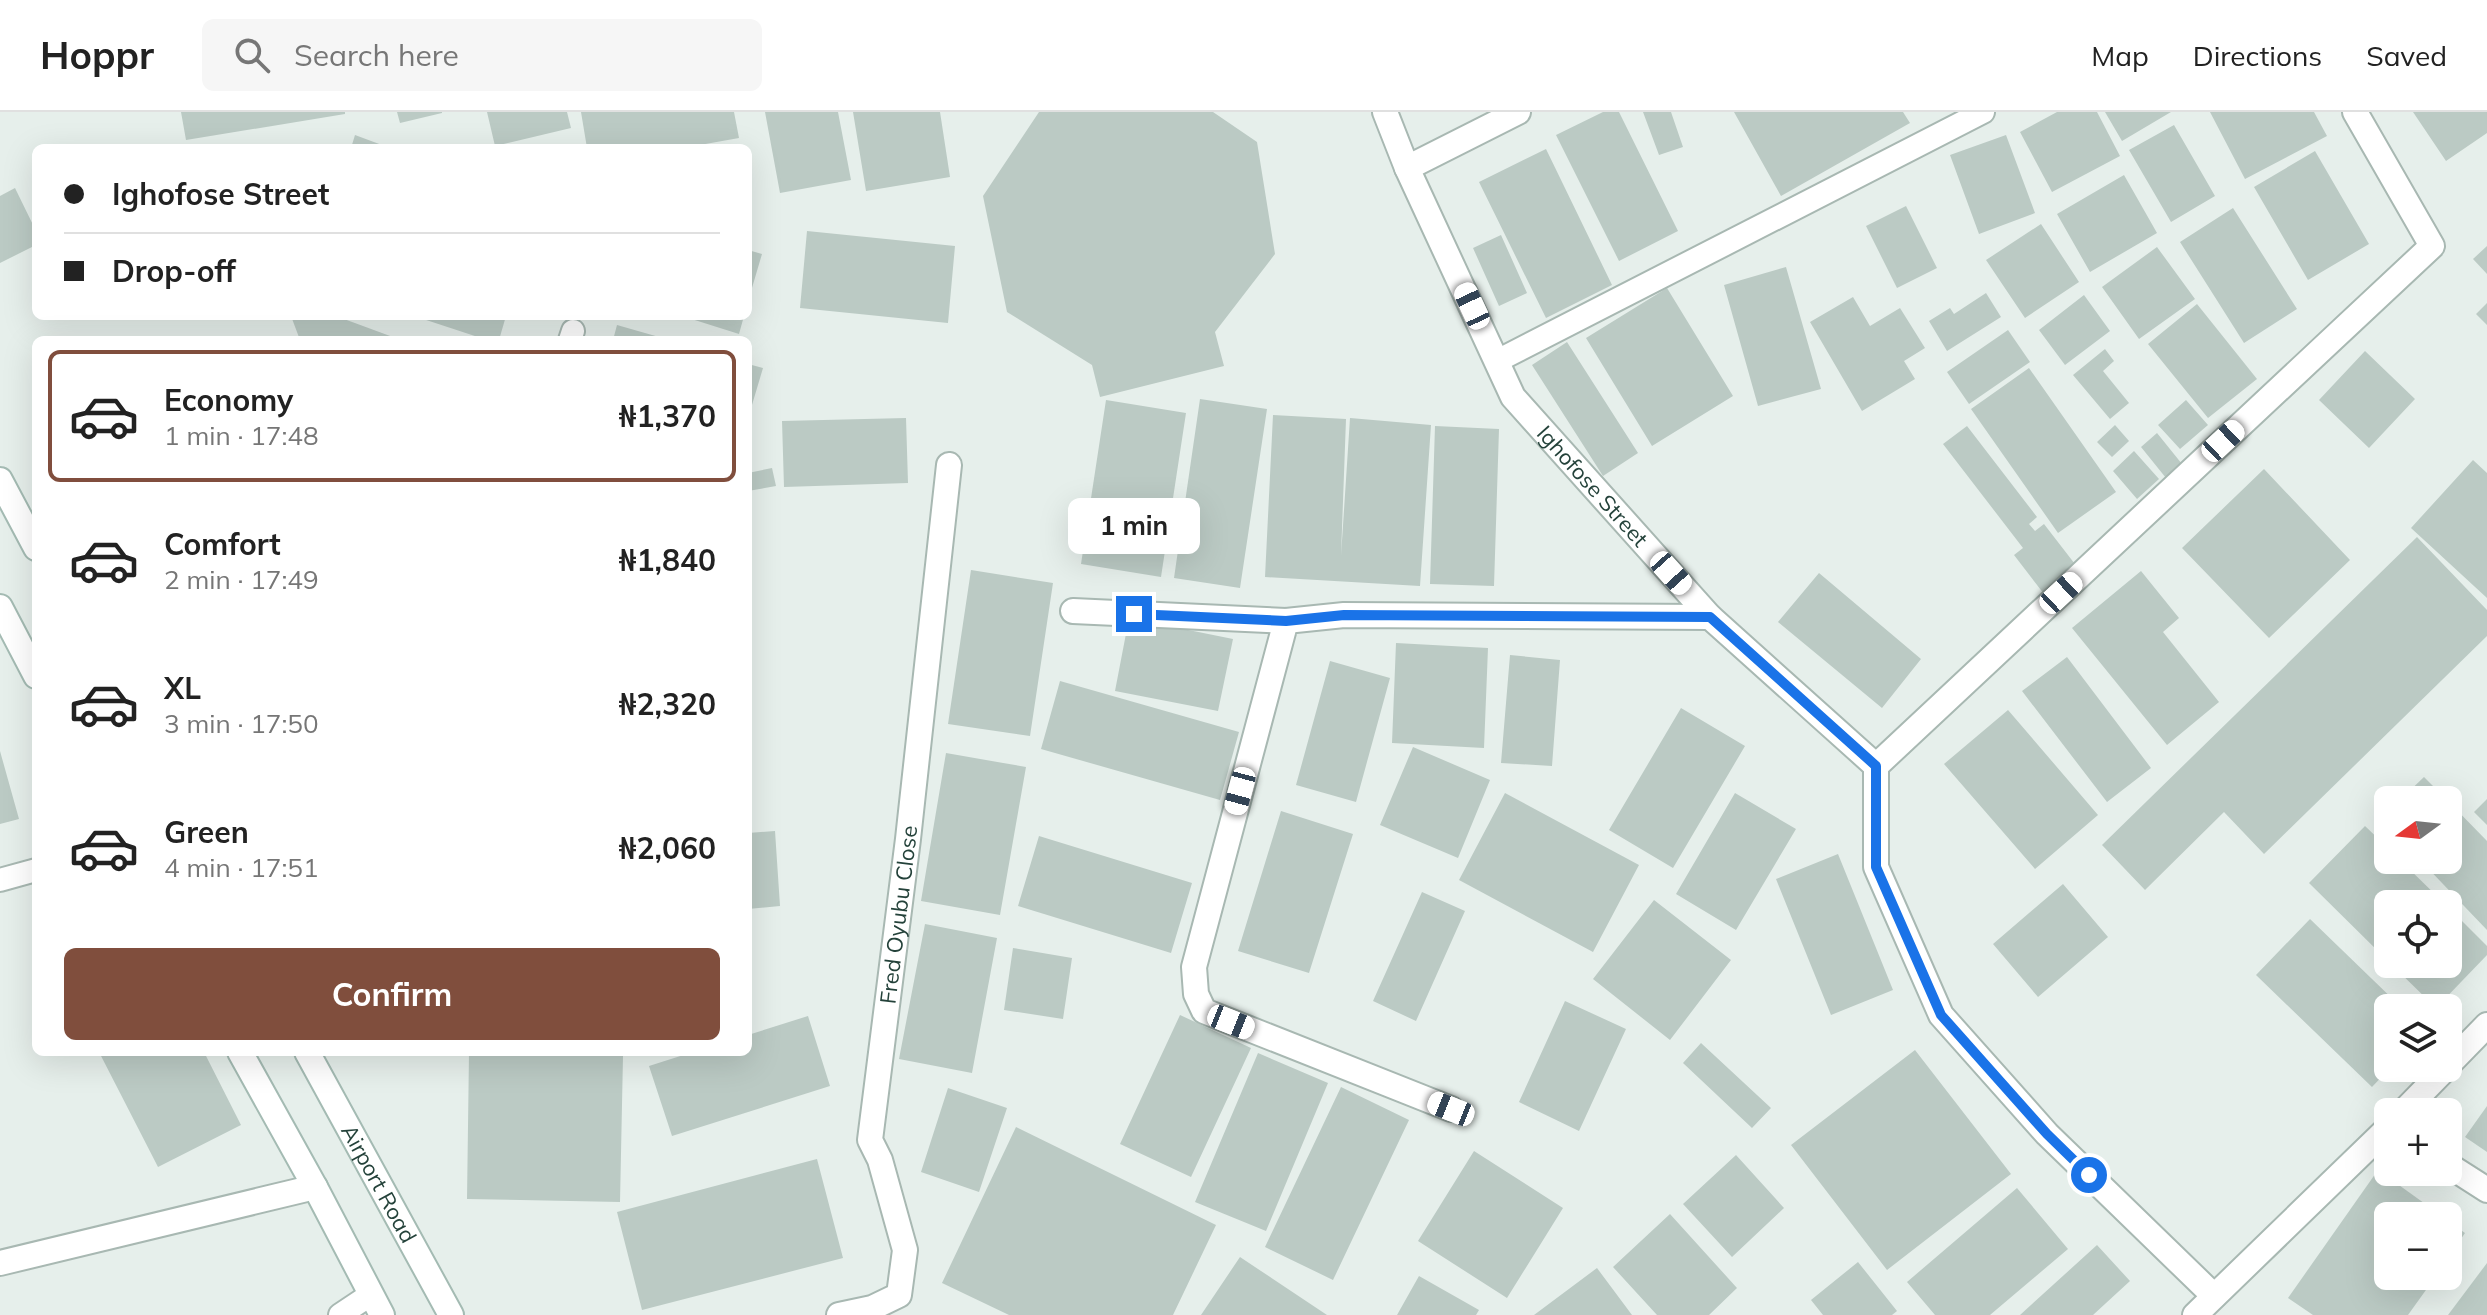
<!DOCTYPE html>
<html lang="en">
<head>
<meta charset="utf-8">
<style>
	body { margin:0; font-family:Mulish,sans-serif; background:#f6f6f6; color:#222; height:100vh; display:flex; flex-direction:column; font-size:30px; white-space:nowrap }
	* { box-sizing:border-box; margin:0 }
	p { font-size:26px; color:#767676 }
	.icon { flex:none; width:44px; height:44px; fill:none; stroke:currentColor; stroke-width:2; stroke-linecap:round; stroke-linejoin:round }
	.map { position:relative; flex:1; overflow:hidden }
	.side { position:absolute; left:32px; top:224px; width:720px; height:720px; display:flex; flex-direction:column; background:#fff; border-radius:12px; box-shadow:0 8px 32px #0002 }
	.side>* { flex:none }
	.banner { position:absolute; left:32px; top:32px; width:720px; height:176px; border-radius:12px; box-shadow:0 8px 32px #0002; display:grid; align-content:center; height:176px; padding:0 32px; background:#fff }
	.needle { width:52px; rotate:255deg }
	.fabs { position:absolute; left:2374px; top:674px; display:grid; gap:16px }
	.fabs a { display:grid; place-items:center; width:88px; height:88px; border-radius:12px; background:#fff; box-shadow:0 8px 32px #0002; font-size:40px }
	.end { position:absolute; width:36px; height:36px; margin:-18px; border:10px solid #1a73e8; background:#fff; box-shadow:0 0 0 4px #fff }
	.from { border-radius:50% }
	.bubble { position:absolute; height:56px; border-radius:12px; background:#fff; box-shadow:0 8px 32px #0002; font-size:26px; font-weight:700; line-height:56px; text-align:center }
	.car { position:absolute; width:24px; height:48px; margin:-24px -12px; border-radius:10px; box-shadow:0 0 6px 2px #0007; background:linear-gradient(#fff 24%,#345 0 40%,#fff 0 76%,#345 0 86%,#fff 0) }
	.banner b { display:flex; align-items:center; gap:28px; height:76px; font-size:30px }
	.banner b+b { border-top:2px solid #e0e0e0 }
	.banner i { width:20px; height:20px; background:#222 }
	ul { padding:14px 0 0; list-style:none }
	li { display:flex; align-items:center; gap:24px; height:132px; margin:0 16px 12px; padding:0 16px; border:4px solid transparent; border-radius:12px }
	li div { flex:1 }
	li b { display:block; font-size:30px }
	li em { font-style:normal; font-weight:700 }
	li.current { border-color:#804e3d }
	li>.icon { width:72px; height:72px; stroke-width:1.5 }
	.button { display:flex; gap:16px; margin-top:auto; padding:16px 32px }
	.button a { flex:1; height:92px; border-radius:12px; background:#804e3d; color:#fff; font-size:32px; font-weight:700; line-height:92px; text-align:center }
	header { display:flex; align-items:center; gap:48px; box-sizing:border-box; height:112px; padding:0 40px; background:#fff; border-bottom:2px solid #e0e0e0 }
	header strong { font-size:38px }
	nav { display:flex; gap:44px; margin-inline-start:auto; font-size:28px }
	.search { width:560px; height:72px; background:#f6f6f6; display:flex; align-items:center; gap:20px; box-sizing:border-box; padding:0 28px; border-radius:12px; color:#767676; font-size:30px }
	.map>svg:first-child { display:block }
	.building { fill:#bbcac4 }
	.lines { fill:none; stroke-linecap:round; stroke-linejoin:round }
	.service-casing { stroke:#a8b8b2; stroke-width:26 }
	.minor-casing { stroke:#a8b8b2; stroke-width:28 }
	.secondary-casing { stroke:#a4bbb3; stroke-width:28 }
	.service { stroke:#fff; stroke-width:22 }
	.minor { stroke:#fff; stroke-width:24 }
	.secondary { stroke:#fff; stroke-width:24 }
	.route { stroke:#1a73e8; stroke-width:10 }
	.labels { text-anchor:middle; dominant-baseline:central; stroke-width:6; stroke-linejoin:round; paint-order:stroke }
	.street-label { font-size:22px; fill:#24423a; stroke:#f7fbf9 }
</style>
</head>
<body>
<header>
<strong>Hoppr</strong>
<div class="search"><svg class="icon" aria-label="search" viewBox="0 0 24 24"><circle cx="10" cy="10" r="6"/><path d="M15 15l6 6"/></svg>Search here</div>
<nav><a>Map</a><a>Directions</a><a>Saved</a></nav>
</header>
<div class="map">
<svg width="2487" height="1203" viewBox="0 0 2487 1203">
	<rect width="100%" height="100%" fill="#e6efeb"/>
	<!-- building -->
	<path class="building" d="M 181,0 L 345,0 L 345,2 L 186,28 Z
		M 397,0 L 442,0 L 442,1 L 400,11 Z
		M 487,0 L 567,0 L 571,16 L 495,34 Z
		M 581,0 L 734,0 L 739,26 L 683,36 L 587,36 Z
		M 765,0 L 838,0 L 851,68 L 780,81 Z
		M 853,0 L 940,0 L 950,65 L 866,79 Z
		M 1039,0 L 1213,0 L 1257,30 L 1275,142 L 1215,220 L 1224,254 L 1100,285 L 1092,253 L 1007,200 L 983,84 Z
		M 1603,0 L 1619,0 L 1678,119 L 1619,149 L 1556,23 Z
		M 1643,0 L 1671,0 L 1683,35 L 1659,43 Z
		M 1734,0 L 1903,0 L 1910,11 L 1781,84 Z
		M 2057,0 L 2097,0 L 2120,44 L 2052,80 L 2020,20 Z
		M 2105,0 L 2171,0 L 2122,29 Z
		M 2210,0 L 2314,0 L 2327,24 L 2245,67 Z
		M 2413,0 L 2487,0 L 2487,21 L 2446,49 Z
		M 2174,13 L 2215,84 L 2171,110 L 2129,38 Z
		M 355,23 L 390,36 L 351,36 Z
		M 2006,23 L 2035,101 L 1979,122 L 1950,43 Z
		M 1546,37 L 1612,173 L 1546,206 L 1479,70 Z
		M 2315,39 L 2369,132 L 2308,168 L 2254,75 Z
		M 2124,63 L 2157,121 L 2090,160 L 2057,102 Z
		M 15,76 L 36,119 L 36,133 L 0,151 L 0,84 Z
		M 1906,94 L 1937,156 L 1897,176 L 1866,114 Z
		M 2233,96 L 2297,197 L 2244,231 L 2180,130 Z
		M 2041,112 L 2079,170 L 2025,206 L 1986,148 Z
		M 807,119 L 955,134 L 948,211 L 800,196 Z
		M 1501,123 L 1527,181 L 1499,194 L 1473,136 Z
		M 2487,134 L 2487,162 L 2473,147 Z
		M 2157,135 L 2195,187 L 2139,227 L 2102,175 Z
		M 748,138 L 762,142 L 749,186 L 748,186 Z
		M 1786,155 L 1821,277 L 1758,294 L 1724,173 Z
		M 1667,176 L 1733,284 L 1652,334 L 1586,226 Z
		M 1986,181 L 2001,205 L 1947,239 L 1929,209 L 1950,196 L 1954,202 Z
		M 2084,183 L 2110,219 L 2065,253 L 2039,218 Z
		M 1853,185 L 1870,214 L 1900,196 L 1925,236 L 1904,249 L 1915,267 L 1862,299 L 1810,210 Z
		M 2487,191 L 2487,213 L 2476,202 Z
		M 2197,192 L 2257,267 L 2208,306 L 2148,232 Z
		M 291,204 L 345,204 L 344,207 L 401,228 L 300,228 Z
		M 414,204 L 506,204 L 499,228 L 487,228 Z
		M 682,204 L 744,204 L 739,222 Z
		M 617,213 L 666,227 L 666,228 L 613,228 Z
		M 2008,218 L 2030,250 L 1969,292 L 1947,260 Z
		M 1567,230 L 1638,341 L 1603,364 L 1532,253 Z
		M 2105,237 L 2114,249 L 2103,259 L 2129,291 L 2110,307 L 2073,263 Z
		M 2365,239 L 2415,287 L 2369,336 L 2319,288 Z
		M 748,252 L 763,256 L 749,303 L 748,303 Z
		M 2029,256 L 2116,380 L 2058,421 L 1971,297 Z
		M 1200,287 L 1267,297 L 1240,476 L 1174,466 Z
		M 1106,288 L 1186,301 L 1161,465 L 1081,452 Z
		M 2186,288 L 2208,313 L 2180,337 L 2158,313 Z
		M 1273,303 L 1346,307 L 1341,444 L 1350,306 L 1431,313 L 1420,474 L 1265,465 Z
		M 906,306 L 908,371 L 784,375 L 782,309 Z
		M 2115,313 L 2129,329 L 2112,345 L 2097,330 Z
		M 1435,314 L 1499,317 L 1494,474 L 1430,472 Z
		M 1967,314 L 2037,405 L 2029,412 L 2035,419 L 2044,412 L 2078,456 L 2044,482 L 2014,443 L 2023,436 L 1943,332 Z
		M 2157,321 L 2182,352 L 2166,366 L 2141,335 Z
		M 2134,339 L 2159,367 L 2137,387 L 2113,359 Z
		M 2473,348 L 2487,361 L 2487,486 L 2411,416 Z
		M 772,356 L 776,374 L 748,379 L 748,361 Z
		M 2264,357 L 2350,448 L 2269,526 L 2182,436 Z
		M 2417,425 L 2487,498 L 2487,524 L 2264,742 L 2224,700 L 2145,778 L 2102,733 Z
		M 971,458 L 1053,471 L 1030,624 L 948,612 Z
		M 2141,459 L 2179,506 L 2163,520 L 2219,590 L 2167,633 L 2072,516 Z
		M 1819,461 L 1921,547 L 1882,596 L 1778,510 Z
		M 1129,506 L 1233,527 L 1218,599 L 1115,579 Z
		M 1396,531 L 1488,536 L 1484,636 L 1392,631 Z
		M 1510,543 L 1560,548 L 1552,654 L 1501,651 Z
		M 2067,545 L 2151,656 L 2107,690 L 2022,579 Z
		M 1330,549 L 1390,566 L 1356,690 L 1296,673 Z
		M 1060,569 L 1239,620 L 1220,688 L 1041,637 Z
		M 1681,596 L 1745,634 L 1673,756 L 1609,718 Z
		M 2008,598 L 2098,703 L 2035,757 L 1944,652 Z
		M 1413,635 L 1490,668 L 1458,746 L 1380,713 Z
		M 0,639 L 19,707 L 0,712 Z
		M 946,641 L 1026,655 L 1000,803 L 921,789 Z
		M 2424,665 L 2447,688 L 2400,688 Z
		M 1505,681 L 1639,753 L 1593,840 L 1459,768 Z
		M 1735,681 L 1796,717 L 1736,818 L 1676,782 Z
		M 2487,687 L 2487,713 L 2474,700 Z
		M 2448,689 L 2487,729 L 2487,818 L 2420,748 L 2448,748 Z
		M 1281,699 L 1353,722 L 1309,861 L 1238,839 Z
		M 2365,714 L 2388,736 L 2388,748 L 2400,748 L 2445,792 L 2388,792 L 2388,849 L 2309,771 Z
		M 775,719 L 780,794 L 748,797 L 748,721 Z
		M 1039,724 L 1192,771 L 1171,841 L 1018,794 Z
		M 1838,742 L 1893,878 L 1831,903 L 1776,767 Z
		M 2063,772 L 2108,825 L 2038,885 L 1993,832 Z
		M 1422,780 L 1465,799 L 1416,909 L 1373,889 Z
		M 1654,788 L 1731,848 L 1670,928 L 1593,867 Z
		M 2448,795 L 2487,834 L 2487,843 L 2436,896 L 2391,852 L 2448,852 Z
		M 2310,807 L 2402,896 L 2388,896 L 2388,956 L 2390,956 L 2372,975 L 2256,863 Z
		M 925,812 L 997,826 L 972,961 L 899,947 Z
		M 1013,836 L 1072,846 L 1063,907 L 1004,898 Z
		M 1565,889 L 1626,917 L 1579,1019 L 1519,990 Z
		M 1180,903 L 1251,936 L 1191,1065 L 1120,1032 Z
		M 808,904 L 830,974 L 672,1024 L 649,954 L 693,940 L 748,940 L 748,923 Z
		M 1701,931 L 1771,996 L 1752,1016 L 1683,951 Z
		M 1915,938 L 2011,1062 L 1887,1158 L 1791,1033 Z
		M 99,940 L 204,940 L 241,1013 L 158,1055 Z
		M 469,941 L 623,944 L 620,1090 L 467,1087 Z
		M 1258,941 L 1328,971 L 1266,1119 L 1195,1090 Z
		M 1341,975 L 1409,1008 L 1333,1168 L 1265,1135 Z
		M 948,976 L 1007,996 L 979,1080 L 921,1060 Z
		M 2487,994 L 2487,1040 L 2465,1025 Z
		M 1016,1015 L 1216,1113 L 1173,1203 L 1009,1203 L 942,1171 Z
		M 1474,1039 L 1563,1096 L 1507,1186 L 1418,1129 Z
		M 1736,1043 L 1784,1096 L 1732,1145 L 1683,1092 Z
		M 817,1047 L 843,1146 L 642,1198 L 617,1100 Z
		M 2378,1058 L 2442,1104 L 2388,1104 L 2388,1164 L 2436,1164 L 2408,1203 L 2313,1203 L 2288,1186 Z
		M 2017,1076 L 2068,1137 L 1990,1203 L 1935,1203 L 1907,1170 Z
		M 1670,1102 L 1737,1176 L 1709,1203 L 1657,1203 L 1613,1155 Z
		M 2448,1109 L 2465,1121 L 2448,1146 Z
		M 2097,1133 L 2130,1169 L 2093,1203 L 2020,1203 Z
		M 1240,1145 L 1327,1203 L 1201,1203 Z
		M 1858,1150 L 1897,1199 L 1892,1203 L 1823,1203 L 1811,1188 Z
		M 2487,1151 L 2487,1203 L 2448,1203 Z
		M 1597,1156 L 1632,1203 L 1534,1203 Z
		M 1419,1164 L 1479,1198 L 1476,1203 L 1397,1203 Z"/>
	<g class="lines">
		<defs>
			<path id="service" d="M 570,228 L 573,219
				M 1497,249 L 1983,0
				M 0,768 L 36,758
				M 340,1203 L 370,1183"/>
			<g id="minor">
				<path id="s1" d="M 1385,0 L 1407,56 L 1513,285 L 1710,505 L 1876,654 L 1876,755 L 1941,903 L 2047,1022 L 2214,1184"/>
				<path d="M 1407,56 L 1518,0"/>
				<path d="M 1073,499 L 1286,509"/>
				<path d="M 1876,654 L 2432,134 L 2355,0"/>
				<path d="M 2448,953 L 2487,913"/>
				<path d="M 1451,997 L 1204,899 L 1196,882 L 1194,855 L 1286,509 L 1344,503 L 1710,505"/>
				<path d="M 2403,1000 L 2446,956"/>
				<path d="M 2448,1053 L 2487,1078"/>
				<path d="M 0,1151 L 315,1075"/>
				<path id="s2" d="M 839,1203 L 872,1196 L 899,1183 L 905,1138 L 880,1048 L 870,1028 L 908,727 L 949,353"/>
				<path d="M 2195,1203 L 2388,1016"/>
			</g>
			<g id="secondary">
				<path d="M 0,368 L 36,436"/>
				<path d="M 0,495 L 36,564"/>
				<path d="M 240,940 L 315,1075 L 382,1203"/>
				<path id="s3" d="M 307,940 L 451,1203"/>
			</g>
		</defs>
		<!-- service casing -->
		<use href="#service" class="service-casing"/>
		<!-- minor casing -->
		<use href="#minor" class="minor-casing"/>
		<!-- secondary casing -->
		<use href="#secondary" class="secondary-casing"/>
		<!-- service -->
		<use href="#service" class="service"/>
		<!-- minor -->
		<use href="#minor" class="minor"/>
		<!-- secondary -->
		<use href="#secondary" class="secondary"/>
	</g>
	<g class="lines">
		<!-- route -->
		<path class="route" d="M 1134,502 L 1286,509 L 1344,503 L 1710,505 L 1876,654 L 1876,755 L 1941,903 L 2047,1022 L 2089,1063"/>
	</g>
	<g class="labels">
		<!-- street labels -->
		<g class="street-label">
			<text stroke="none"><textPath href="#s1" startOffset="432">Ighofose Street</textPath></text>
			<text stroke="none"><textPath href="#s2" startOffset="452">Fred Oyubu Close</textPath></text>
			<text stroke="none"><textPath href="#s3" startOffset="150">Airport Road</textPath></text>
		</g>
	</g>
</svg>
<div class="fabs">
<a><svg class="needle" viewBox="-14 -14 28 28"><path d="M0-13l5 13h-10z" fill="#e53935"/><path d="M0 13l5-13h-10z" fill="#767676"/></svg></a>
<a><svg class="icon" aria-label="locate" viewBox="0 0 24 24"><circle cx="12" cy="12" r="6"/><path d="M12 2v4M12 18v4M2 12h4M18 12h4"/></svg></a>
<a><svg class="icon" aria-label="layers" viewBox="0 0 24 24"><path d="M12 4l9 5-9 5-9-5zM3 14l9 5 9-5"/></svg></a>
<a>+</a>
<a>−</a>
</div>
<i class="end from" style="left:2089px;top:1063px"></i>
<i class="end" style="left:1134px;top:502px"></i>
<div class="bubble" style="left:1068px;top:386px;width:132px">1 min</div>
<i class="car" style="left:1472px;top:194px;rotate:335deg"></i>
<i class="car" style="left:2223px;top:329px;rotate:47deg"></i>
<i class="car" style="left:1671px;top:461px;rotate:138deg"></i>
<i class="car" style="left:2061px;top:481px;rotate:47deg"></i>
<i class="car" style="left:1240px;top:679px;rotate:195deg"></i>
<i class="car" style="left:1231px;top:910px;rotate:112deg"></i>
<i class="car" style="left:1451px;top:997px;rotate:292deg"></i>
<div class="banner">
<b><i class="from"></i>Ighofose Street</b>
<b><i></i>Drop-off</b>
</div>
<section class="side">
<ul>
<li class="current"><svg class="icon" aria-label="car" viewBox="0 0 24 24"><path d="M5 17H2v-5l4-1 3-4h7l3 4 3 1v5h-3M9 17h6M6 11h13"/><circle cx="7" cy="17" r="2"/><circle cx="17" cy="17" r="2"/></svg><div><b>Economy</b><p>1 min · 17:48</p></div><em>₦1,370</em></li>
<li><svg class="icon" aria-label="car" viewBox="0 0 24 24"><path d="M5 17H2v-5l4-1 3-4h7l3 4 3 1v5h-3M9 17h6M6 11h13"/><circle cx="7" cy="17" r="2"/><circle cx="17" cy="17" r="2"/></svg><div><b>Comfort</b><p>2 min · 17:49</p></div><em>₦1,840</em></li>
<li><svg class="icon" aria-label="car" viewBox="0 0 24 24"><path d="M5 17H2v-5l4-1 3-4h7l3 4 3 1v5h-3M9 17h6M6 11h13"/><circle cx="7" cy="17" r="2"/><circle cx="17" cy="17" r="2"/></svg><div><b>XL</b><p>3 min · 17:50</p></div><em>₦2,320</em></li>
<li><svg class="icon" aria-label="car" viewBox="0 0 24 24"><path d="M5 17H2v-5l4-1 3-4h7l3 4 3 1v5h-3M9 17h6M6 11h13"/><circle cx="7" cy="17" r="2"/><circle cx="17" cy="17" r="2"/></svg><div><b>Green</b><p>4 min · 17:51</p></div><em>₦2,060</em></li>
</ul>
<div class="button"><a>Confirm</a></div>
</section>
</div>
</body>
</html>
